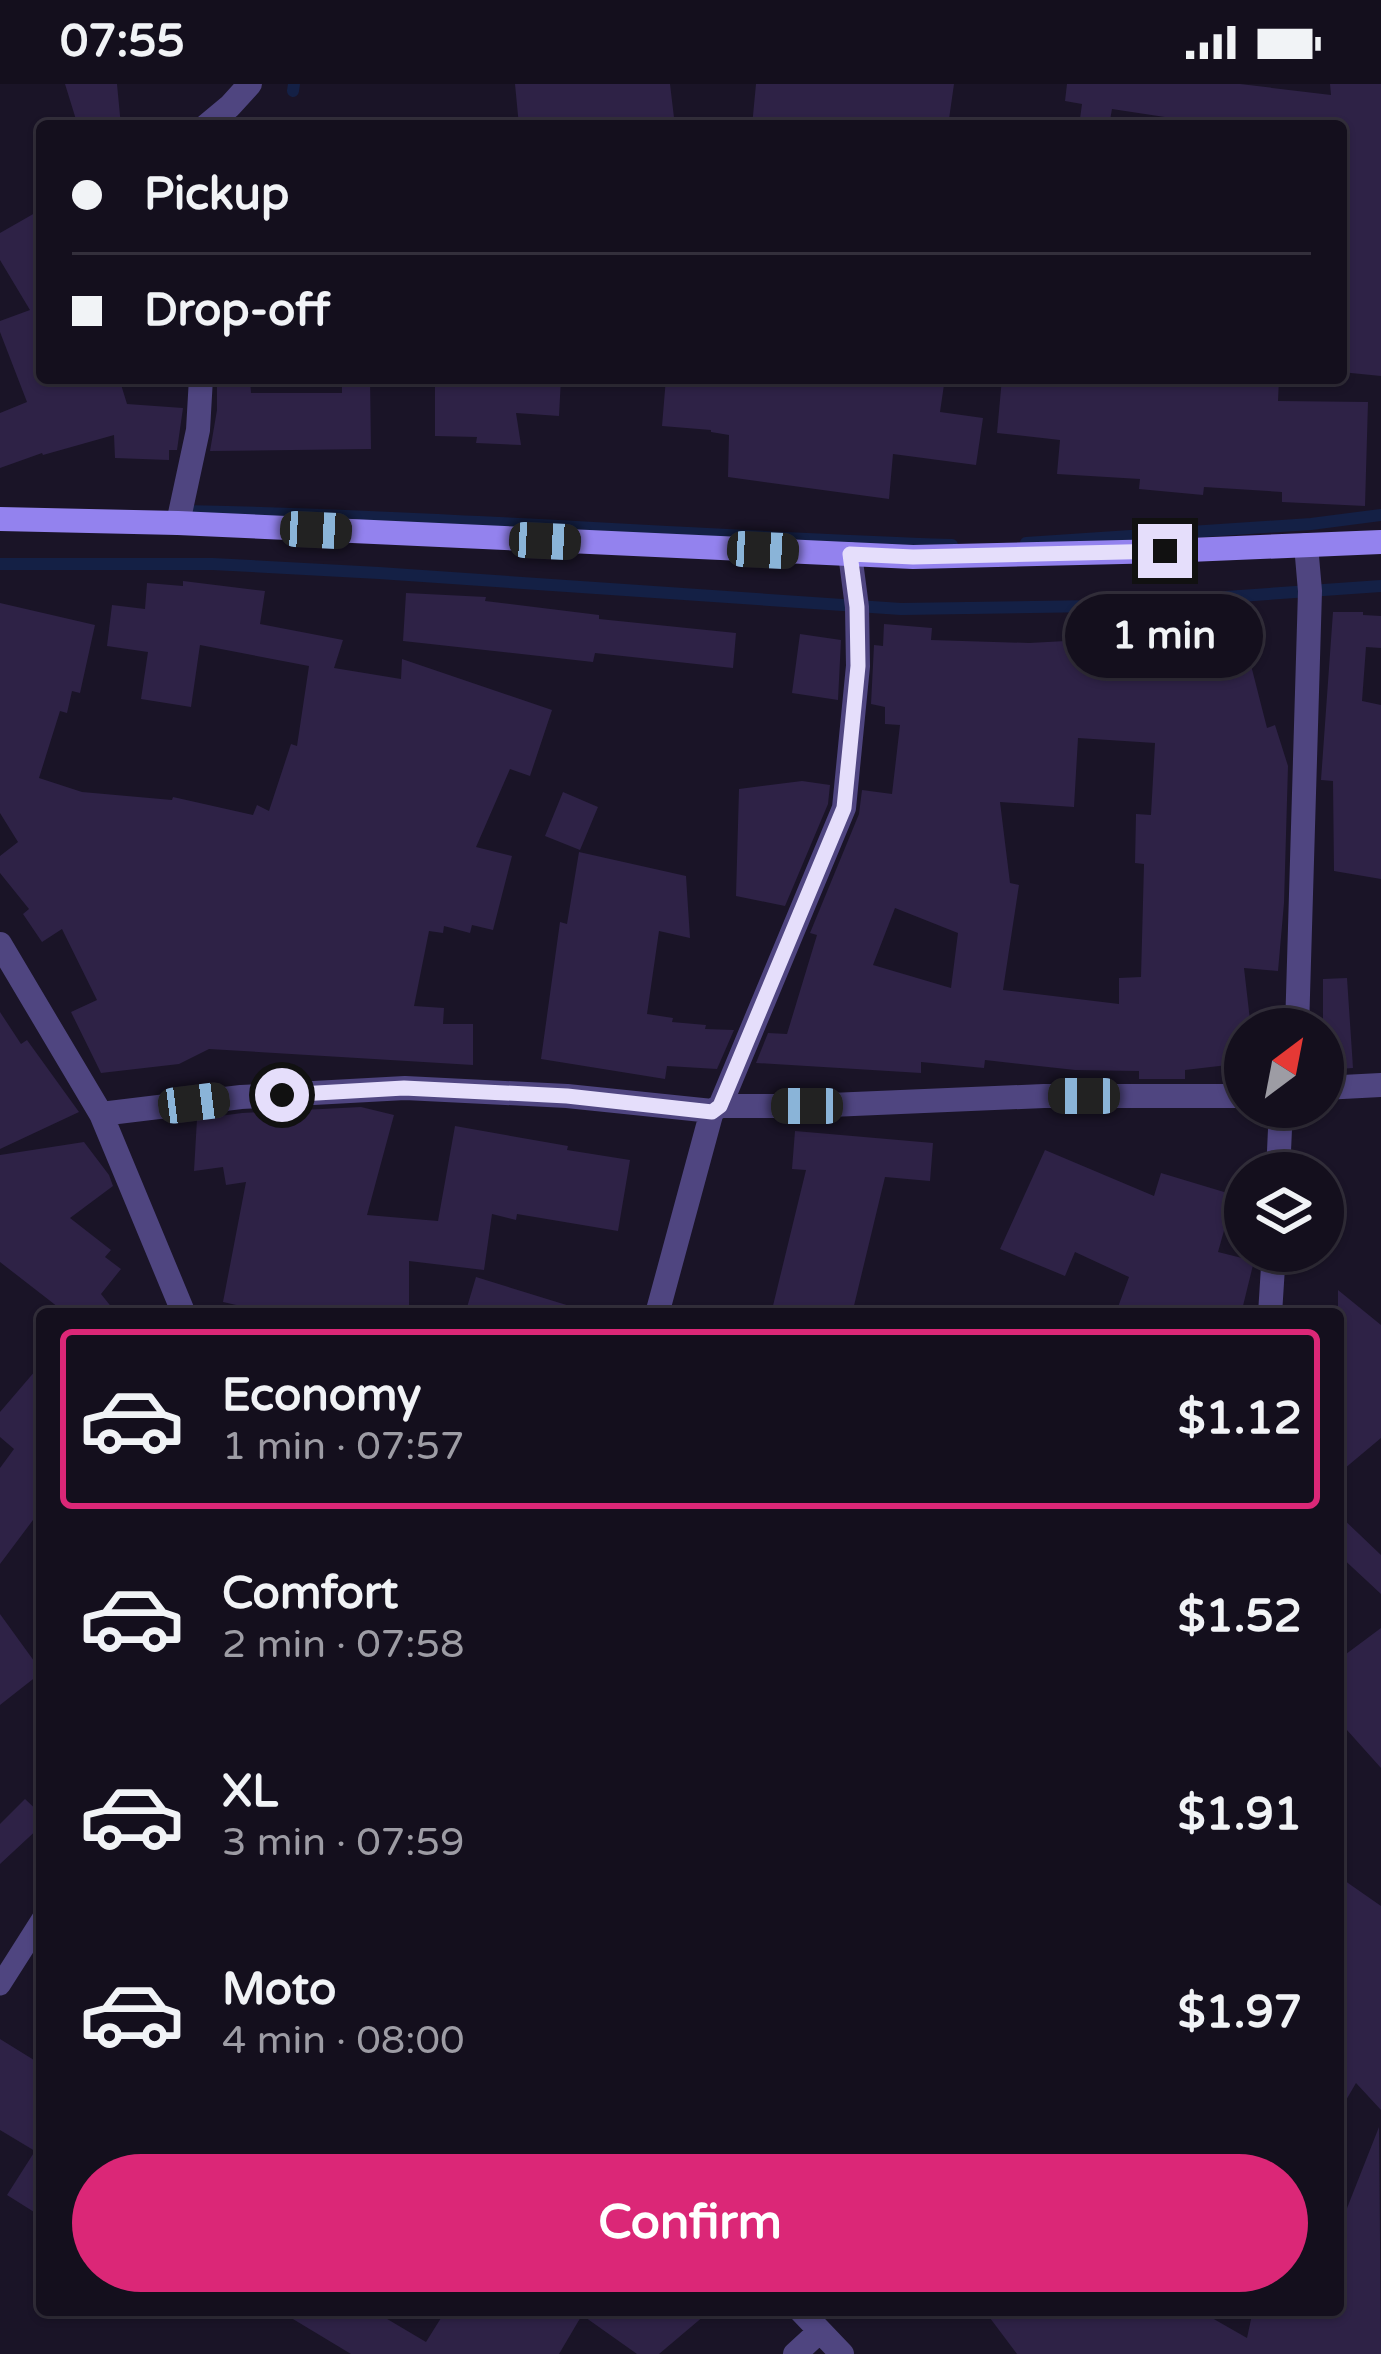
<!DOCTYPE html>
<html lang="en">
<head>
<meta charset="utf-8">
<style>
	body { margin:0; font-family:"Varela Round",sans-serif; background:#211d2a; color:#f1f3f6; height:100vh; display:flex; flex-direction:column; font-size:45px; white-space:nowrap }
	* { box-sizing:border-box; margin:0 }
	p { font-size:39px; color:#9d9ca4 }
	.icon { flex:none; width:66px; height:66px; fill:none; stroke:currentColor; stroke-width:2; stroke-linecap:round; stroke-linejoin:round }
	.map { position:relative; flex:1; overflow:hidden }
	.panel { position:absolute; left:36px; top:1224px; width:1308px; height:1008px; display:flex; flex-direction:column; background:#140f1d; border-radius:12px; box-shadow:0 3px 9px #0004,0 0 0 3px #332f3b }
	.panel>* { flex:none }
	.guide { position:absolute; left:36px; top:36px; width:1311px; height:264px; border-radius:12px; box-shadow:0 3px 9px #0004,0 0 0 3px #332f3b; display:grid; align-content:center; height:264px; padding:0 36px; background:#140f1d }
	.needle { width:78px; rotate:32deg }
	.fabs { position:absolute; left:1224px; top:924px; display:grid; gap:24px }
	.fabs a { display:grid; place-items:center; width:120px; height:120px; border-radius:50%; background:#140f1d; box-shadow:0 3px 9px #0004,0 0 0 3px #332f3b; font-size:60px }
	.end { position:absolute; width:54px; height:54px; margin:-27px; border:15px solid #e5defb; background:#111; box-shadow:0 0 0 6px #111 }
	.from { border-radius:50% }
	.bubble { position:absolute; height:84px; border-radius:42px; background:#140f1d; box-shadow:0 3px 9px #0004,0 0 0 3px #332f3b; font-size:39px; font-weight:700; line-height:84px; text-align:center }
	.car { position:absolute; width:36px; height:72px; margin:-36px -18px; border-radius:15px; box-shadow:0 0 9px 3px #0007; background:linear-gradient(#222 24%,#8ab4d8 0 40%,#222 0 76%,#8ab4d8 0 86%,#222 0) }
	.guide b { display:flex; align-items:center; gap:42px; height:114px; font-size:45px }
	.guide b+b { border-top:3px solid #332f3b }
	.guide i { width:30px; height:30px; background:#f1f3f6 }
	ul { padding:21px 0 0; list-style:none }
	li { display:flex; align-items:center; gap:36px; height:180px; margin:0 24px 18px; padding:0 12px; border:6px solid transparent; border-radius:12px }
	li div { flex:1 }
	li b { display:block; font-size:45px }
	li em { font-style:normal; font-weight:700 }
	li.selected { border-color:#db2777 }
	li>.icon { width:108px; height:108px; stroke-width:1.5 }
	.primary-button { display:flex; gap:24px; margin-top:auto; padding:24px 36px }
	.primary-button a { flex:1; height:138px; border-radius:72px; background:#db2777; color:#fff; font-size:48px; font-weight:700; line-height:138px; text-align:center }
	.status { display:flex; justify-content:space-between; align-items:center; height:84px; padding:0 60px; background:#140f1d; direction:ltr }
	.status svg { height:33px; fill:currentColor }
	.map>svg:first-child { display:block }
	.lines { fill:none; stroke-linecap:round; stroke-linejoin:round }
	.stream { stroke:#142045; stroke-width:12 }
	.building { fill:#2e2246; fill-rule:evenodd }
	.lane { stroke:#4f4580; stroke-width:21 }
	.street { stroke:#4f4580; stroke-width:24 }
	.secondary { stroke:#9382ee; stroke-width:24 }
	.route { stroke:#e5defb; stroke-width:15 }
</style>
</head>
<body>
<div class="status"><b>07:55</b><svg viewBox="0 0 49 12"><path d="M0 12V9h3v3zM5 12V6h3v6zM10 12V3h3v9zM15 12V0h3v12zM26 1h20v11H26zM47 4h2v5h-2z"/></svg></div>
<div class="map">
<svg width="1381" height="2270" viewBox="0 0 1381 2270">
	<rect width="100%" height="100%" fill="#1a1427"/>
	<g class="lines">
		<!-- stream -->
		<path class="stream" d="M 293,7 L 294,0
			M 181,427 C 438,432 695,452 952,461
			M 1026,459 L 1311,440 L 1381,431
			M 0,480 L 213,480 L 379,489 L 901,525 L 1097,522 L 1381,502"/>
	</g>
	<!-- building -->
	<path class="building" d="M 65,0 L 117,0 L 121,42 L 78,42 Z
		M 515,0 L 670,0 L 675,42 L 519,42 Z
		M 756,0 L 954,0 L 948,42 L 752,42 Z
		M 1067,0 L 1240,0 L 1331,11 L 1330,0 L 1381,0 L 1381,292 L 1341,288 L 1341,178 L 1346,80 L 1341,80 L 1341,42 L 1224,42 L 1112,25 L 1109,42 L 1079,42 L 1082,20 L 1065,17 Z
		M 42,125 L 42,294 L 119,294 L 127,320 L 183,324 L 177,366 L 169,366 L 169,376 L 115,374 L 114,351 L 43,371 L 42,369 L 0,384 L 0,329 L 27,318 L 0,248 L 0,237 L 30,226 L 0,176 L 0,149 Z
		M 342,294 L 370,294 L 371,365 L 210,367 L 217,326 L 217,296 L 250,295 L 251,309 L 342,309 Z
		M 435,294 L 561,294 L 559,332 L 516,329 L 521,361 L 476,359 L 477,353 L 435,352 Z
		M 666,294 L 945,294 L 940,328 L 983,334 L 976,381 L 893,370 L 889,415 L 728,393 L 729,351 L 711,348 L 711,346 L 662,342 Z
		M 1002,294 L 1279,294 L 1278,317 L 1368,318 L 1365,422 L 1282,418 L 1282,408 L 1204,403 L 1203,411 L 1139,405 L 1140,395 L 1057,390 L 1060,356 L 997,349 Z
		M 183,497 L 265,507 L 260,540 L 343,556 L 334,584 L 401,595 L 402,575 L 552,626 L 530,692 L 510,685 L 476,763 L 512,772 L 493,846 L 472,841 L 470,849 L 444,842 L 443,849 L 429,847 L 414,922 L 444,924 L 443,940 L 473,940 L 473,981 L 209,965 L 179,980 L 101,989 L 71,928 L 97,916 L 62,845 L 42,858 L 23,830 L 29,825 L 0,789 L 0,772 L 18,758 L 0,729 L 0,519 L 95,541 L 80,609 L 72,607 L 67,629 L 60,627 L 39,694 L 82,708 L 172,716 L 173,713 L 253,731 L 257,721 L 269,727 L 291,660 L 297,662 L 309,582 L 200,561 L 191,623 L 141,615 L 148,568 L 107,562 L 112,521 L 145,525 L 147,499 L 183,502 Z
		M 406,509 L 486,513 L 485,517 L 599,531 L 599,535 L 736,549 L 733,584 L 595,569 L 593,578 L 403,557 Z
		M 1333,528 L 1363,528 L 1363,531 L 1381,532 L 1381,564 L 1366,563 L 1362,617 L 1381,621 L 1381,795 L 1334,787 L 1333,697 L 1321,696 Z
		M 884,540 L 932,544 L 931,556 L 1029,559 L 1159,552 L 1160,562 L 1209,549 L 1242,546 L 1267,644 L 1275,641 L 1288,682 L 1284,819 L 1278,887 L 1244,884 L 1251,945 L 1245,945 L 1245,979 L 1185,986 L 1185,995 L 1139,995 L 1139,987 L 1075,986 L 985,976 L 984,984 L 921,978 L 921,989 L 756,979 L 768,949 L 787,950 L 817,851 L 810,849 L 859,730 L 862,706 L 892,710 L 900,641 L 885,640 L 885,623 L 871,620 L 874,561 L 883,562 ZM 1078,654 L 1155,659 L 1151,731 L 1136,730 L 1135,779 L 1144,780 L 1141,893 L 1119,894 L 1119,920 L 1003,906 L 1019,801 L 1010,799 L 1000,718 L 1074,723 ZM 895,824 L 958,849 L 951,904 L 873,881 Z
		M 800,550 L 841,556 L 838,616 L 792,609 Z
		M 802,697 L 830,701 L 828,720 L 785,822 L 736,812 L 739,705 Z
		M 563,708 L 598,723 L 580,766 L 545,752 Z
		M 579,768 L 686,792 L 690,854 L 659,847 L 647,930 L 673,934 L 672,938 L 706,941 L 705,945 L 734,946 L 717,985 L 667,982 L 665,995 L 541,975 L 560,838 L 567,840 Z
		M 1347,894 L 1353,984 L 1323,986 L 1323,895 Z
		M 0,928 L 21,960 L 27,956 L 79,1028 L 0,1065 Z
		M 361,1023 L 394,1031 L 367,1131 L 438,1137 L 455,1042 L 568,1062 L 567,1066 L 630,1076 L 618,1147 L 517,1130 L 516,1136 L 492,1130 L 484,1186 L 409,1177 L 409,1230 L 243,1230 L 245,1223 L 223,1218 L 246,1098 L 226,1101 L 223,1083 L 194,1087 L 197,1035 L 242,1029 Z
		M 795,1047 L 933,1059 L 930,1097 L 885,1093 L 852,1230 L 771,1230 L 806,1086 L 792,1085 Z
		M 84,1058 L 109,1091 L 113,1102 L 70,1134 L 111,1166 L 105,1173 L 121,1185 L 101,1210 L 117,1230 L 67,1230 L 0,1178 L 0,1071 Z
		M 1045,1066 L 1154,1112 L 1161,1089 L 1234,1111 L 1218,1168 L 1254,1177 L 1241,1230 L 1135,1230 L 1118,1223 L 1129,1193 L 1075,1168 L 1065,1192 L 1000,1165 Z
		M 476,1193 L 573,1223 L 572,1230 L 465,1230 Z
		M 1338,1206 L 1381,1241 L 1381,1354 L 1338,1390 Z
		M 42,1279 L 42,1424 L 0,1480 L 0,1384 L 14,1365 L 0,1353 L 0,1328 Z
		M 1338,1430 L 1381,1471 L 1381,1510 L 1338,1470 Z
		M 0,1530 L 42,1588 L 0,1621 Z
		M 1381,1544 L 1381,1684 L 1338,1636 L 1338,1576 Z
		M 25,1715 L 42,1731 L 42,1741 L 0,1780 L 0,1740 Z
		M 1338,1792 L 1381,1822 L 1381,2026 L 1356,1999 L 1338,2030 Z
		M 0,1955 L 42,1981 L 42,2133 L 7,2111 L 35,2067 L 0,2046 Z
		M 1379,2043 L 1381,2270 L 1017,2270 L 984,2226 L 1198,2226 L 1247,2254 L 1253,2226 L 1338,2226 L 1338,2147 Z
		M 278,2226 L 372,2226 L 426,2258 L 446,2226 L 711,2226 L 659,2270 L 637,2270 L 582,2231 L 559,2270 L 351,2270 Z"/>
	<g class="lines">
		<!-- lane -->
		<path class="lane" d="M 0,1901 L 42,1835"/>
		<!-- street -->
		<path class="street" d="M 206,42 L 230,22 L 250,0
			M 178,439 L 198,346 L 201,294
			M 0,860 L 101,1030 L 184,1230
			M 1297,945 L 1310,507 L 1306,461
			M 1323,1004 L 1381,1001
			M 720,1022 L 844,724 L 858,582 L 857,523 L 850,470
			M 101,1030 L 241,1013 L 405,1004 L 567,1012 L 712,1027 L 720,1022 L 807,1022 L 1044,1012 L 1245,1012
			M 1278,1089 L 1281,1023
			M 657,1230 L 712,1027
			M 1270,1230 L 1274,1167
			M 800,2226 L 842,2270
			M 795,2270 L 820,2247"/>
		<!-- secondary -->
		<path class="secondary" d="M 0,435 L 178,439 L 913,473 L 1165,467 L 1381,458"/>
	</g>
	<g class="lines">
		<!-- route -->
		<path class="route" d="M 282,1011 L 404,1004 L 567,1012 L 712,1028 L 720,1022 L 844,724 L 858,582 L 857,523 L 850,470 L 913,473 L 1165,467"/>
	</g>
</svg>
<div class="fabs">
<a><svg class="needle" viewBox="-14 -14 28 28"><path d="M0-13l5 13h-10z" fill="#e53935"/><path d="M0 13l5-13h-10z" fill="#9d9ca4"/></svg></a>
<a><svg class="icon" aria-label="layers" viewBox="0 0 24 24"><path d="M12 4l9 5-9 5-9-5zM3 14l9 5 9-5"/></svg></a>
</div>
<i class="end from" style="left:282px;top:1011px"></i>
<i class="end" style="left:1165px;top:467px"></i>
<div class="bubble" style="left:1065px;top:510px;width:198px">1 min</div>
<i class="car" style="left:316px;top:446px;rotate:93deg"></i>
<i class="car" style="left:545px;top:457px;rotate:93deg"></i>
<i class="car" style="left:763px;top:466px;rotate:93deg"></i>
<i class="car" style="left:1084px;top:1012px;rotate:270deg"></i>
<i class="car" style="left:194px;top:1019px;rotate:83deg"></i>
<i class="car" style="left:807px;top:1022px;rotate:270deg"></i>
<div class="guide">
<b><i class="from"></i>Pickup</b>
<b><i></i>Drop-off</b>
</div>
<section class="panel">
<ul>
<li class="selected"><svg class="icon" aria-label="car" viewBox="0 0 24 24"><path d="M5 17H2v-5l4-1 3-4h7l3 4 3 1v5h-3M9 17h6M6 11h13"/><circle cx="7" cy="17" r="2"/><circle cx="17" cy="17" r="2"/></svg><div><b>Economy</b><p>1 min · 07:57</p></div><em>$1.12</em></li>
<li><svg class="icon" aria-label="car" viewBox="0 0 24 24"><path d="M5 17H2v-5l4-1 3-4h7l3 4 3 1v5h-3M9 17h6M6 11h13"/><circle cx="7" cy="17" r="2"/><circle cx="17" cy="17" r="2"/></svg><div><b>Comfort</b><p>2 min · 07:58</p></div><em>$1.52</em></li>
<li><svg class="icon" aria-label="car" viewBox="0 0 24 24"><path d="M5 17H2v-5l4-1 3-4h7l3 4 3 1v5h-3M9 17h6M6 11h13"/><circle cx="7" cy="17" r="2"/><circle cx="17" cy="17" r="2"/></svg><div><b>XL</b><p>3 min · 07:59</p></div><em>$1.91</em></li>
<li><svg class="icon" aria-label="car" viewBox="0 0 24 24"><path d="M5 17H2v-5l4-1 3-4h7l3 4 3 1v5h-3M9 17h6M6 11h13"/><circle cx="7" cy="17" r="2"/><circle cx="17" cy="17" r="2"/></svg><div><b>Moto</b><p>4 min · 08:00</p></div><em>$1.97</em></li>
</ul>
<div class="primary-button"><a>Confirm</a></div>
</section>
</div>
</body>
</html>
